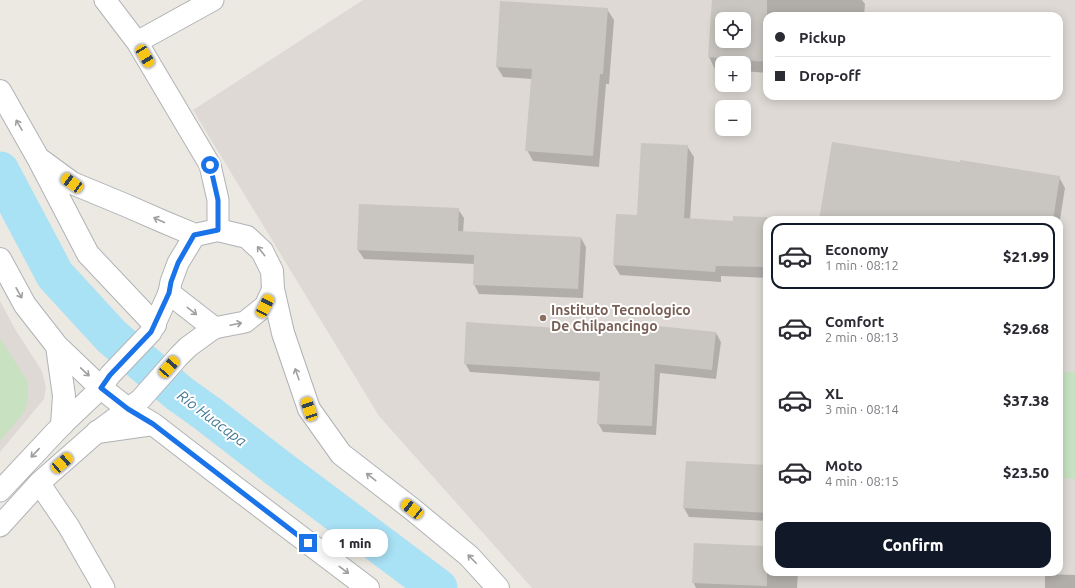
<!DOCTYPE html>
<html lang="en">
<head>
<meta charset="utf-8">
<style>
	body { margin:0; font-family:Ubuntu,sans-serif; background:#f7f7f7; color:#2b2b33; height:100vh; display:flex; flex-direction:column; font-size:15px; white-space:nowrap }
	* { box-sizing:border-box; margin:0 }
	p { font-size:13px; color:#7c7c81 }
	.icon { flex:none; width:22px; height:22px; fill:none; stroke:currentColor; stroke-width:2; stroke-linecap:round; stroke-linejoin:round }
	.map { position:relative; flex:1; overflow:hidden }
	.drawer { position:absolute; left:763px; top:216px; width:300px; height:360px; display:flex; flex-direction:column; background:#fff; border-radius:12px; box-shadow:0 2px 10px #0003 }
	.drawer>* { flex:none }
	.guide { position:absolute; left:763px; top:12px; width:300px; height:88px; border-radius:12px; box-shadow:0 2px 10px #0003; display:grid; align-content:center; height:88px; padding:0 12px; background:#fff }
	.fabs { position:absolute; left:715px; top:12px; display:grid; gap:8px }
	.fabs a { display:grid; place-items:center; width:36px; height:36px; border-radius:8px; background:#fff; box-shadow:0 2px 10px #0003; font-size:20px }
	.end { position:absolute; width:18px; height:18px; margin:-9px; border:5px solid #1a73e8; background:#fff; box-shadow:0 0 0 2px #fff }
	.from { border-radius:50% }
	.bubble { position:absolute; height:28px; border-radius:12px; background:#fff; box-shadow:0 2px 10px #0003; font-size:13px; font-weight:800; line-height:28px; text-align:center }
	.car { position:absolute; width:12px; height:24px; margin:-12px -6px; border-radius:5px; box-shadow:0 0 3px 1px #0007; background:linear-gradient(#f5c518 24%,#345 0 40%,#f5c518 0 76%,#345 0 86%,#f5c518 0) }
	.guide b { display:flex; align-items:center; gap:14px; height:38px; font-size:15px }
	.guide b+b { border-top:1px solid #e1e1e2 }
	.guide i { width:10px; height:10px; background:#2b2b33 }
	ul { padding:7px 0 0; list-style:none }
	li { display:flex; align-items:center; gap:12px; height:66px; margin:0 8px 6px; padding:0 4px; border:2px solid transparent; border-radius:12px }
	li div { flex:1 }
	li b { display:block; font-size:15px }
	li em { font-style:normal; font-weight:800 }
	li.active { border-color:#111827 }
	li>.icon { width:36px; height:36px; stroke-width:1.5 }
	.primary-button { display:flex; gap:8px; margin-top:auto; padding:8px 12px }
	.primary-button a { flex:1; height:46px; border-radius:12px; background:#111827; color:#fff; font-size:16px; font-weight:800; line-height:46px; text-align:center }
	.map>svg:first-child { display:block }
	.education { fill:#ded9d4; fill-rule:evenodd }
	.green { fill:#c7e1c1 }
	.shadow { fill:#0003; fill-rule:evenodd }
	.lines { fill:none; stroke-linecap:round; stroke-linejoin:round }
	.river { stroke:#a9e1f5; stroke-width:39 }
	.building { fill:#c9c5c1; fill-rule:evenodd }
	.street-casing { stroke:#b0b4b6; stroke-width:23 }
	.secondary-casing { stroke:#afb3b6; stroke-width:24 }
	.street { stroke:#fff; stroke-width:21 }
	.secondary { stroke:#fff; stroke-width:22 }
	.oneway { stroke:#9d9fa0 }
	.route { stroke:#1a73e8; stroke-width:5 }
	.education-dot { fill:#8d6e63; stroke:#fff; stroke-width:1.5 }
	.labels { text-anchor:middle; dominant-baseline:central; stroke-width:4; stroke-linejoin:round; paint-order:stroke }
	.education-label { font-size:14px; font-weight:bold; fill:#785e54; stroke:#fff; text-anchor:start }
	.water-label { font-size:15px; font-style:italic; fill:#437994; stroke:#fff }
</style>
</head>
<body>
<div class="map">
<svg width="1075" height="588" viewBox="0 0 1075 588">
	<rect width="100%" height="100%" fill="#ece8e2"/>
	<!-- education -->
	<path class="education" d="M 363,0 L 1075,0 L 1075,588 L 532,588 L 379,416 L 193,110 ZM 767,16 L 1059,16 L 1059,96 L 767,96 ZM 722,19 L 744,19 L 744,41 L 722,41 ZM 722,63 L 744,63 L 744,85 L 722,85 ZM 722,107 L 744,107 L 744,129 L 722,129 ZM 767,220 L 1059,220 L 1059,572 L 767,572 Z
		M 0,301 L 15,329 L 42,371 L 46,388 L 44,399 L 0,452 Z"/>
	<!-- green -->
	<path class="green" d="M 0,338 L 28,382 L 28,400 L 24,412 L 0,441 Z
		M 1059,371 L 1075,372 L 1075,479 L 1059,478 Z"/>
	<!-- shadow -->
	<path class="shadow" d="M 713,0 L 862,0 L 865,4 L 864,16 L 767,16 L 767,73 L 744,71 L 744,63 L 722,63 L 722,70 L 715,69 L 709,57 ZM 722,19 L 744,19 L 744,41 L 722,41 Z
		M 607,9 L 614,20 L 609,84 L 606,84 L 599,167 L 533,161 L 527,150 L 532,79 L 503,77 L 497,67 Z
		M 687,146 L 694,157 L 690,220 L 734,222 L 734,217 L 807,220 L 767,220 L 767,278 L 721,276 L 721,282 L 620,275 L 614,265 L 638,216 Z
		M 1059,177 L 1065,188 L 1059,226 L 1059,220 L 820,220 Z
		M 458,209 L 464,218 L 463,233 L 581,238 L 586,247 L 583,298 L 479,294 L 474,284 L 475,264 L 364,259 L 358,250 Z
		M 619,333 L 716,333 L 721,342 L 716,379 L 660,373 L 656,435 L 603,432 L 598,423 L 600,381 L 470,372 L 465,363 Z
		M 767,466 L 767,521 L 689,517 L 684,508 Z
		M 767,547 L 767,572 L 798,572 L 797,588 L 696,588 L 693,582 Z
		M 1045,574 L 1075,575 L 1075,588 L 1045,588 Z"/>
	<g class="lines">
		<!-- river -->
		<path class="river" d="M 0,171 L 55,275 L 112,337 L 180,394 L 208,414 L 279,469 L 438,588"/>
	</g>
	<!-- building -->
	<path class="building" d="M 712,0 L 767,0 L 767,62 L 708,57 ZM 722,19 L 744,19 L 744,41 L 722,41 Z
		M 500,1 L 608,8 L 603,74 L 600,74 L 593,156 L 525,151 L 532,69 L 496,67 Z
		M 832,142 L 960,162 L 960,160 L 1060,176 L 1053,220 L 819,220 Z
		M 641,143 L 688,145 L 684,218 L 733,221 L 733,216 L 767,217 L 767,267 L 716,266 L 715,272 L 613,265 L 616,214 L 637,215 Z
		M 359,204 L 459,208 L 458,231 L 581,237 L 578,289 L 473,285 L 474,255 L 357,250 Z
		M 466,322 L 618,332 L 619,322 L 716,332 L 712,370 L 655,364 L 652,426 L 597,424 L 600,372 L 464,364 Z
		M 686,461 L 767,465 L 767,513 L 683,508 Z
		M 694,543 L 767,546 L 767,586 L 692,583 Z"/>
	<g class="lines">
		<defs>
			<path id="street" d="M 105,0 L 137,42 L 210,165 L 218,200 L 218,230
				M 137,42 L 213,0
				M 39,483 L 69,527 L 104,588
				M 0,491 L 62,425 L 101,388 L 110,375 L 151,332 L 169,293 L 171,282 L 178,263 L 195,235
				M 0,526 L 39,483 L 97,432 L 128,409 L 141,399 L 179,356 L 188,347 L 214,328 L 245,322 L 265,306 L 273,289"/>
			<path id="secondary" d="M 0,91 L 38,158 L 88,254 L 155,325
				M 38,158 L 72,183 L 125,205 L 164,222 L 195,235 L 218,230 L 247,237 L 262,251 L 272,271 L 273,289 L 283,333 L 309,409 L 341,454 L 412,509 L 469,556 L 498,588
				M 0,259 L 25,305 L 57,346 L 101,388 L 128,409 L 153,424 L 236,488 L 368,588
				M 169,293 L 214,328
				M 57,346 L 64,396 L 62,425
				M 97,432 L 153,424"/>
		</defs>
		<!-- street casing -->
		<use href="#street" class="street-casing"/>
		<!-- secondary casing -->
		<use href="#secondary" class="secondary-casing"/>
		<!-- street -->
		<use href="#street" class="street"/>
		<!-- secondary -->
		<use href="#secondary" class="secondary"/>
	</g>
	<!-- one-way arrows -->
	<defs><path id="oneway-shaft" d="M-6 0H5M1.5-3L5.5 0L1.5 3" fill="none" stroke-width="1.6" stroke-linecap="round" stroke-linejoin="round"/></defs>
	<g class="oneway">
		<use href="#oneway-shaft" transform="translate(19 125) rotate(-120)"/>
		<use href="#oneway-shaft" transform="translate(159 220) rotate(-156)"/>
		<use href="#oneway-shaft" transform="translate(261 251) rotate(-129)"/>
		<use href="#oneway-shaft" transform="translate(19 293) rotate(61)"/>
		<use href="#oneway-shaft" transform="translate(192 311) rotate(38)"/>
		<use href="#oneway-shaft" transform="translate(236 324) rotate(-12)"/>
		<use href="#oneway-shaft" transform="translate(85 372) rotate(43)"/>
		<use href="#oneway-shaft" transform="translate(297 374) rotate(-109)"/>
		<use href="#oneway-shaft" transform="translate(35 453) rotate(133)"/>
		<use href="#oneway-shaft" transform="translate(371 477) rotate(-142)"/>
		<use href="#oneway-shaft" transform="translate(472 559) rotate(-134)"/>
		<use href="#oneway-shaft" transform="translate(344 570) rotate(37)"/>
	</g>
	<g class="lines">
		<!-- route -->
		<path class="route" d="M 210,165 L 218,200 L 218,230 L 194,235 L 178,263 L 171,282 L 169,293 L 151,332 L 110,375 L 101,388 L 128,409 L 153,424 L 308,543"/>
	</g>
	<!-- markers -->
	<circle class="education-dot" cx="543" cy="318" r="4"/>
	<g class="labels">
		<!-- education labels -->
		<g class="education-label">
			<text x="551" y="310">Instituto Tecnologico<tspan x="551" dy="16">De Chilpancingo</tspan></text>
		</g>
		<!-- water labels -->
		<g class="water-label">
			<text transform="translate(212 418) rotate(37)">Río Huacapa</text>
		</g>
	</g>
</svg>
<div class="fabs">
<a><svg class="icon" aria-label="locate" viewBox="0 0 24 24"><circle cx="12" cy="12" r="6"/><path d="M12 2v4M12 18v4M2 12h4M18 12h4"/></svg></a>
<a>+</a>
<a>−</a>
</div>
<i class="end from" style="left:210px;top:165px"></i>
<i class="end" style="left:308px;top:543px"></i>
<div class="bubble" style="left:322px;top:529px;width:66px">1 min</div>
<i class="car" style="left:145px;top:56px;rotate:149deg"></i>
<i class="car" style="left:72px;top:183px;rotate:306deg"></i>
<i class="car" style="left:265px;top:306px;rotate:27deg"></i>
<i class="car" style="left:169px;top:367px;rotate:41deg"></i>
<i class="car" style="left:309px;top:409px;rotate:341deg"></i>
<i class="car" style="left:62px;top:463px;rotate:49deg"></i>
<i class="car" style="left:412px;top:509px;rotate:308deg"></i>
<div class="guide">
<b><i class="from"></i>Pickup</b>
<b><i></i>Drop-off</b>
</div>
<section class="drawer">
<ul>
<li class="active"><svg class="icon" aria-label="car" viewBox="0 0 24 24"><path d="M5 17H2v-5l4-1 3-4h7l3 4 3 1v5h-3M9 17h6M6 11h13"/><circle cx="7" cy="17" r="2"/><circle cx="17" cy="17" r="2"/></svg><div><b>Economy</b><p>1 min · 08:12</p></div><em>$21.99</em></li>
<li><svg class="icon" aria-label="car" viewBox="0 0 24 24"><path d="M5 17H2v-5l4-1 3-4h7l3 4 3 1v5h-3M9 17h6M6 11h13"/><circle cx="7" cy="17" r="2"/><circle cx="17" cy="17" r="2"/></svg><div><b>Comfort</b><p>2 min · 08:13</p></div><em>$29.68</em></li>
<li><svg class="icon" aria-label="car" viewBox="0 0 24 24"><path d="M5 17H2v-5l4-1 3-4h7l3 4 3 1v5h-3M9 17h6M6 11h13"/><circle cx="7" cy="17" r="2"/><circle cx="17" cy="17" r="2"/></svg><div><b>XL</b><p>3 min · 08:14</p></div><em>$37.38</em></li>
<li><svg class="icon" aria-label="car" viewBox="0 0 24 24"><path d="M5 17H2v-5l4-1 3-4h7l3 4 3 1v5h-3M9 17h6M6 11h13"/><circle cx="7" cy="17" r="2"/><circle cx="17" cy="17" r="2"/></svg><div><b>Moto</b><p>4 min · 08:15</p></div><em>$23.50</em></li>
</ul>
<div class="primary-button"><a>Confirm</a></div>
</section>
</div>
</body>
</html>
